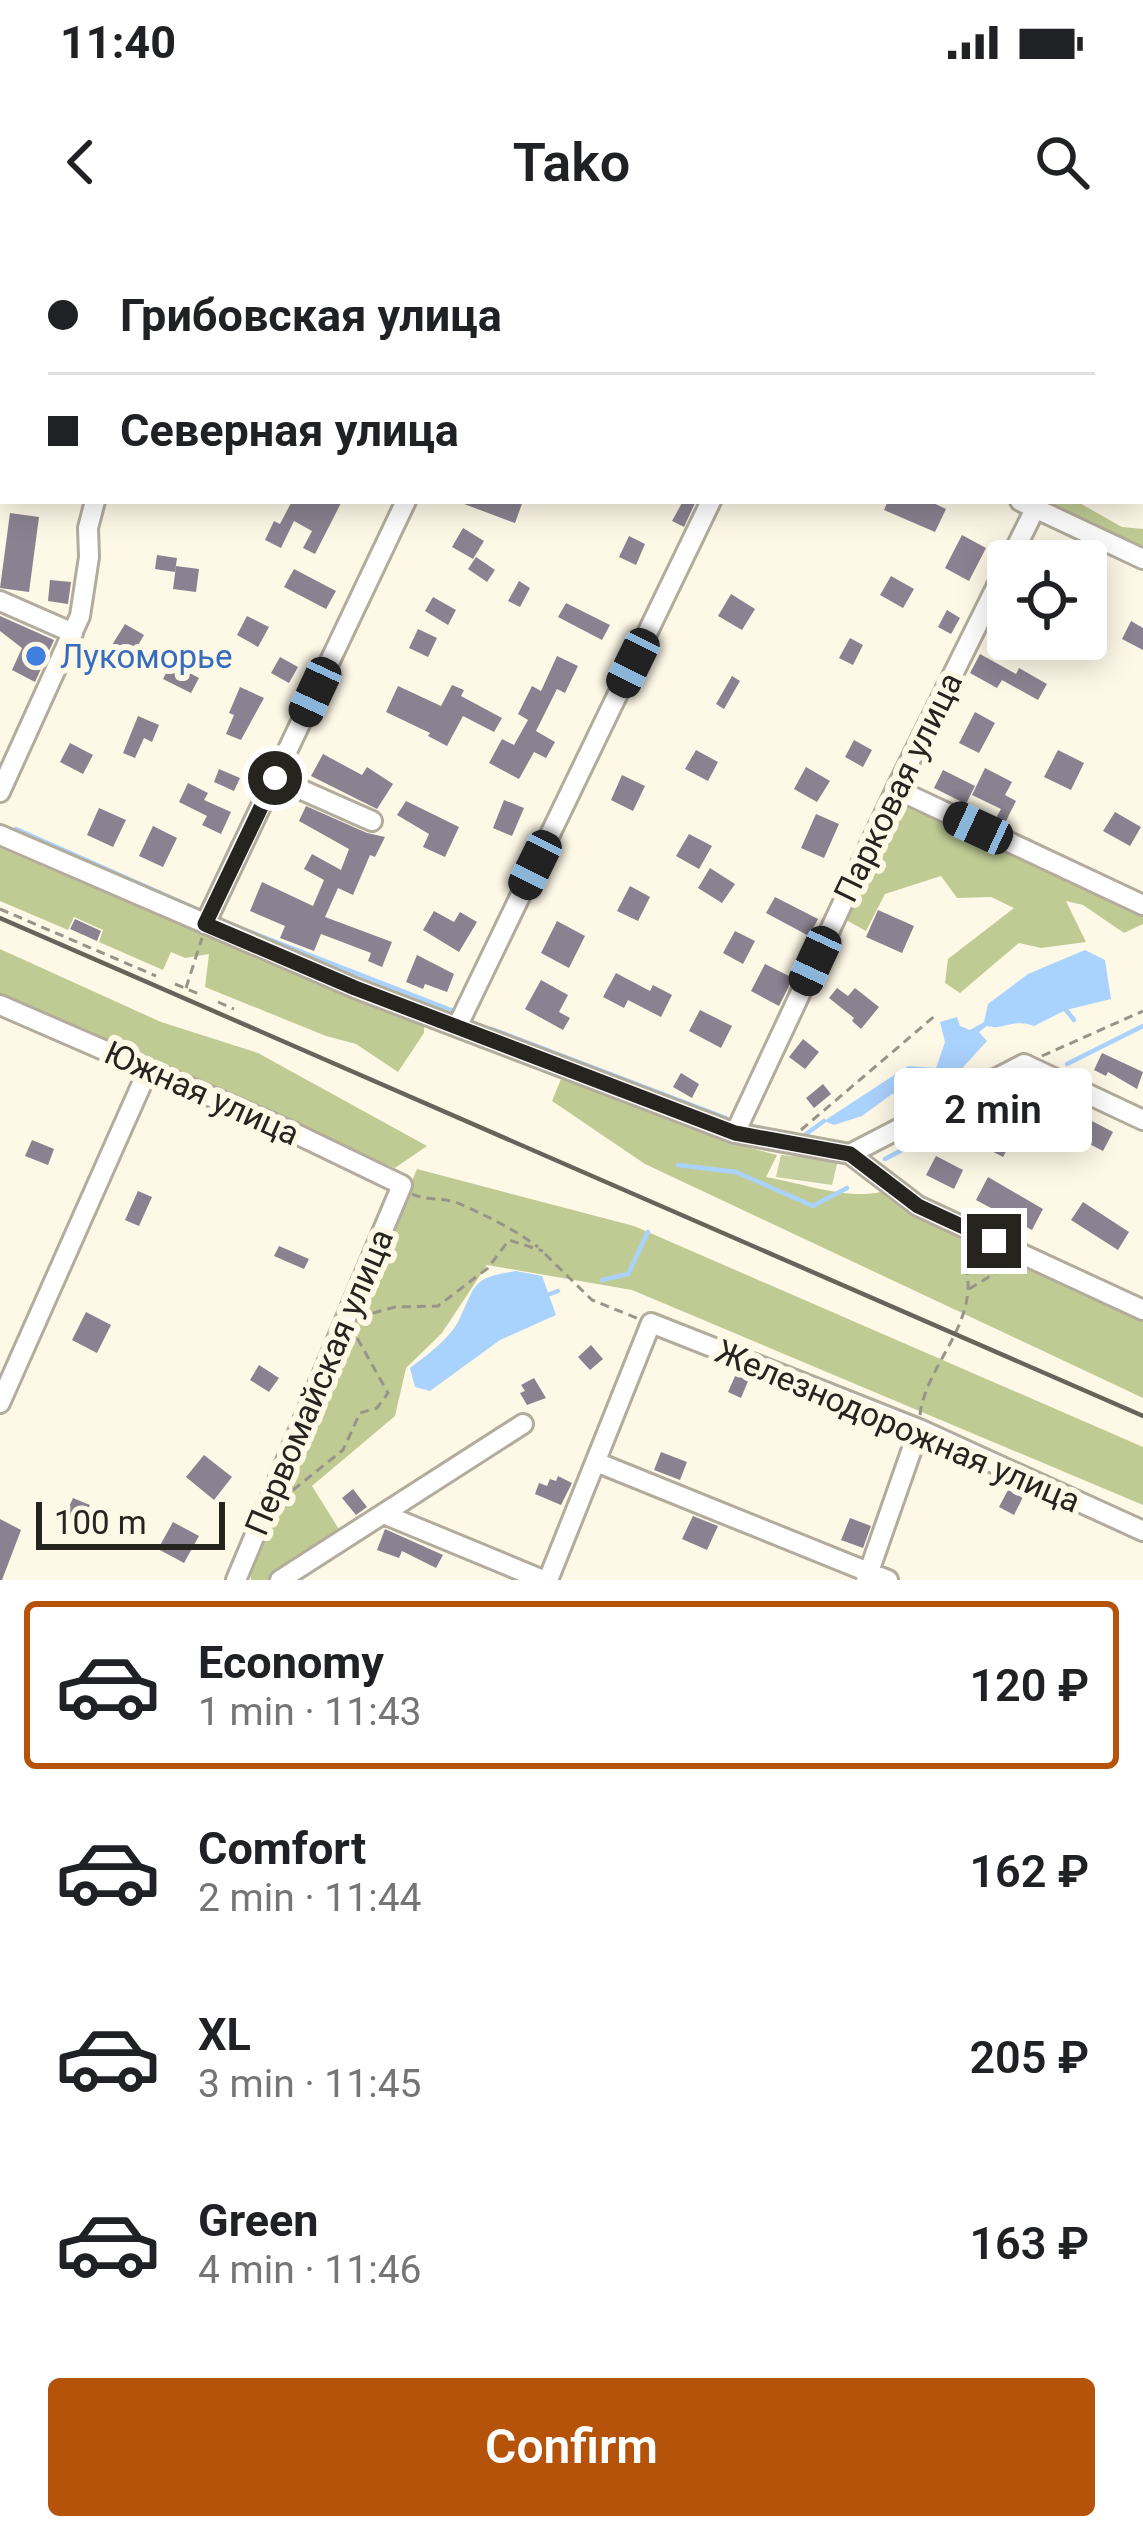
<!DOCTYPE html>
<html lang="en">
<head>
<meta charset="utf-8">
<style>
	body { margin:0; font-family:Roboto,sans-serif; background:#f6f6f6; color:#202124; height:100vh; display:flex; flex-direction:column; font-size:45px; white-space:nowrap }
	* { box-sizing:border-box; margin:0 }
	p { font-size:39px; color:#757577 }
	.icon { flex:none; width:66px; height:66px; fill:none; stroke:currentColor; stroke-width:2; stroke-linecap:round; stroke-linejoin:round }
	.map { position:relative; height:1340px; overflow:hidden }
	.details { display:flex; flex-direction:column; background:#fff; flex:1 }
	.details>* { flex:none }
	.hud { position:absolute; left:0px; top:0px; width:1143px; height:264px; box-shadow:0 6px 30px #0003; display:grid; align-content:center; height:264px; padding:0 48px; background:#fff }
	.buttons { position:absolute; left:987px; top:300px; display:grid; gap:24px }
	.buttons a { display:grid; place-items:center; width:120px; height:120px; border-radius:12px; background:#fff; box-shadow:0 6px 30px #0003; font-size:60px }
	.scale { position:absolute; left:36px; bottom:30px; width:189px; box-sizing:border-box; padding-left:12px; border:6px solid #26241e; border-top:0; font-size:33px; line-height:42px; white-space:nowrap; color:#26241e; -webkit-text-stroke:9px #fef8e7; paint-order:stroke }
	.end { position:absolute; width:54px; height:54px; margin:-27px; border:15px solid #26241e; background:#fff; box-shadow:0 0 0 6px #fff }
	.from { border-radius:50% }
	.bubble { position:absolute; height:84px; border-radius:12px; background:#fff; box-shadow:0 6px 30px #0003; font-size:39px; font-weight:600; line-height:84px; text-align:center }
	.car { position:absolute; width:36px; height:72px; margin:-36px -18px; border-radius:15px; box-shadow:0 0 9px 3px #0007; background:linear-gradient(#222 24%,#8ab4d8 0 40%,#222 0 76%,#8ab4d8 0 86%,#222 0) }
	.hud b { display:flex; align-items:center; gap:42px; height:114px; font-size:45px }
	.hud b+b { border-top:3px solid #e0e0e0 }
	.hud i { width:30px; height:30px; background:#202124 }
	ul { padding:21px 0 0; list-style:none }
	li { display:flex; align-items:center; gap:36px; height:168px; margin:0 24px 18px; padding:0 24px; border:6px solid transparent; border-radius:12px }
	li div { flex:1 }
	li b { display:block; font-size:45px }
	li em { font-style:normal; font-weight:600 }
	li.selected { border-color:#b45309 }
	li>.icon { width:108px; height:108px; stroke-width:1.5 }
	.primary-button { display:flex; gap:24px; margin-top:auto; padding:24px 48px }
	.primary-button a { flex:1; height:138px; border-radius:12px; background:#b45309; color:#fff; font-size:48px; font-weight:600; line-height:138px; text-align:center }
	.status { display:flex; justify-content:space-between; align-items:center; height:84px; padding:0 60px; background:#fff; direction:ltr }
	.status svg { height:33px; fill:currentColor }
	header { display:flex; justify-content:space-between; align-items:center; height:156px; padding:0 48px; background:#fff; font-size:54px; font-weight:600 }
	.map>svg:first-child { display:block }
	.green { fill:#c5cfa0 }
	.forest { fill:#c0cb94 }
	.water { fill:#a9d2fd }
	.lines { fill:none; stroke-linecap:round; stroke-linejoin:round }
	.stream { stroke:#a9d2fd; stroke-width:4.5 }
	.building { fill:#8a8290 }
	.minor-casing { stroke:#b2ac9c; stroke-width:24 }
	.major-casing { stroke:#b2ac9c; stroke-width:27 }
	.path { stroke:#989489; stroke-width:3; stroke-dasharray:9 6; stroke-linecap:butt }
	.minor { stroke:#fff; stroke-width:18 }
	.major { stroke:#fff; stroke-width:21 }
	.rail { stroke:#67645a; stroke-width:4.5 }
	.route { stroke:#26241e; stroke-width:15 }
	.shop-dot { fill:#3f7fe0; stroke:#fef8e7; stroke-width:4.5 }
	.labels { text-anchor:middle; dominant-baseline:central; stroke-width:12; stroke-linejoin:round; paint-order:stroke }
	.shop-label { font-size:33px; fill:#366cbe; stroke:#fef8e7; text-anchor:start }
	.street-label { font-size:33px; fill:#26241e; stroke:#fef8e7 }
</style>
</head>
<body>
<div class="status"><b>11:40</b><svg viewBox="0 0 49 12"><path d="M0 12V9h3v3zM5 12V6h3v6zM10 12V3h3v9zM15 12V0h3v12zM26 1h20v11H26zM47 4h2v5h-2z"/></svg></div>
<header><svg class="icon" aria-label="back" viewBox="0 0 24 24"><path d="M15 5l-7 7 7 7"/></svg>Tako<svg class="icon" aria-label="search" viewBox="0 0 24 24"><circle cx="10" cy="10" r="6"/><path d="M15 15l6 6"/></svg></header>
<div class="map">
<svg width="1143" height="1340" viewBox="0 0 1143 1340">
	<rect width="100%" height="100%" fill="#fef8e7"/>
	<!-- green -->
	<path class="green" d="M 781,915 L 838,920 L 832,945 L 776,937 Z"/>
	<!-- forest -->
	<path class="forest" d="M 1047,261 L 1076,261 L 1122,287 L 1143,289 L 1143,308 Z
		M 895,554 L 1143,673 L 1143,684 L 1124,693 L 1083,665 L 1066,661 L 1086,702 L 1041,708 L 1019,703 L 960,753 L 945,743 L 948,719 L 1014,668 L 991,657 L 957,658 L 941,636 L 885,654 L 866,691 L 839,676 Z
		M 0,608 L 347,756 L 424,784 L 424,793 L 398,832 L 356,804 L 326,796 L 205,747 L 209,714 L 185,718 L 171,712 L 163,730 L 99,702 L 103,690 L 74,677 L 68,690 L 0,661 Z
		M 0,709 L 161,782 L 258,813 L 427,906 L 395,928 L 0,754 Z
		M 561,839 L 728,902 L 777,915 L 766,937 C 802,943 847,960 880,952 L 1143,1076 L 1143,1158 L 645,924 L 552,861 Z
		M 417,929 L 634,986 L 1143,1207 L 1143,1265 L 632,1050 L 487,1025 L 442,1093 L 406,1128 L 395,1176 L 312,1246 L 342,1294 L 268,1340 L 251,1340 L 250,1325 Z"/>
	<!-- water -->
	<path class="water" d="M 1085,710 L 1105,720 L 1111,759 L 1066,770 L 1034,786 C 1012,778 1003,791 987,786 L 979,792 L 987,801 L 955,836 L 930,855 L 892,854 L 862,876 L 834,885 L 824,881 L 908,826 L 936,828 L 945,802 L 940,782 L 957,777 L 960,786 L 970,790 L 984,782 L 988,764 L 1028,734 Z
		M 516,1031 L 542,1036 L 556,1075 L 500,1100 L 430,1151 L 415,1147 L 410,1128 C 426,1116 448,1100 458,1082 C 477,1045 469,1038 516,1031 Z"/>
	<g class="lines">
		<!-- stream -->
		<path class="stream" d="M 16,589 L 199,670
			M 225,682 L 451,770
			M 1066,770 L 1074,780
			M 492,789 L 726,878
			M 1067,824 L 1143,786
			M 806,894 L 824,881
			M 885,919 L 1019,849
			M 678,925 L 736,932 L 813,966 L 847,948
			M 602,1040 L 628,1034 L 648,992
			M 550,1054 L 558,1051"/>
	</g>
	<!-- building -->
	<path class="building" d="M 292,261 L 342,261 L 315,314 L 303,308 L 312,291 L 294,281 L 281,308 L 265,300 L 274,281 L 280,284 Z
		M 456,261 L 523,261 L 515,283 Z
		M 683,261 L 696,261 L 684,287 L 672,281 Z
		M 888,261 L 929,261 L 946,269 L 935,292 L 884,270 Z
		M 10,273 L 39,277 L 29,352 L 0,348 Z
		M 463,288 L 484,301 L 473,319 L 452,307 Z
		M 962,295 L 986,308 L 969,341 L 945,328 Z
		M 629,296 L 645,304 L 636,325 L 619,317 Z
		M 157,315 L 177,318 L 175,332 L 155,329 Z
		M 476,317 L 495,330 L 487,342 L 468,329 Z
		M 176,326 L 199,329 L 196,352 L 173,349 Z
		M 294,329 L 336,351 L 326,369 L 284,347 Z
		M 891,336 L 914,349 L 903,368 L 880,355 Z
		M 50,340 L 71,342 L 68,364 L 48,361 Z
		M 519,341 L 530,348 L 520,367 L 508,361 Z
		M 731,354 L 755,369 L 742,390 L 718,376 Z
		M 433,357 L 456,370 L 448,385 L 425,371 Z
		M 566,363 L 610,385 L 602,400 L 558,377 Z
		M 947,370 L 960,378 L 951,394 L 938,387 Z
		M 0,376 L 54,400 L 35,442 L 12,430 L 22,408 L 0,391 Z
		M 247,376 L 269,387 L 258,407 L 237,395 Z
		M 1131,381 L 1143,388 L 1143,410 L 1122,399 Z
		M 125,384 L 144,395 L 131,417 L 112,405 Z
		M 418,389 L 437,398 L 428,417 L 409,408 Z
		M 850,398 L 863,405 L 853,425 L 839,418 Z
		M 980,414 L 1016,434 L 1019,428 L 1047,444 L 1038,460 L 1002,440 L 997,448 L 970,433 Z
		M 557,416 L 578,426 L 565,453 L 557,449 L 536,491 L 555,502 L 546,518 L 534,512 L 519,539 L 489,523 L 502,499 L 514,505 L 528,480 L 518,474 L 532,446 L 541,451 Z
		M 280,417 L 298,427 L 289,443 L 271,433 Z
		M 171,423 L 199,438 L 191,453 L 163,439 Z
		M 732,436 L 740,441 L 724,469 L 716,464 Z
		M 452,445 L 464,450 L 461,456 L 502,478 L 494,492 L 463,476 L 447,506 L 428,496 L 430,493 L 386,472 L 398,446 L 441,466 Z
		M 240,447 L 264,458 L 241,500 L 226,494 L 234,475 L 229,473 Z
		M 975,472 L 995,483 L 979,513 L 959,503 Z
		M 138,476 L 159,485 L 152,502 L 144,498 L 135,518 L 123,513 Z
		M 854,500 L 872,510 L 863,527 L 845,517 Z
		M 70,503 L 93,515 L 83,534 L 60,522 Z
		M 696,510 L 718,522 L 708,541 L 685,529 Z
		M 1058,510 L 1084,523 L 1071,550 L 1044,537 Z
		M 323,514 L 362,535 L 367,527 L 393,544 L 377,569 L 311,536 Z
		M 806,527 L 830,541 L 817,562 L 794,549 Z
		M 985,528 L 1012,542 L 1005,555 L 1016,561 L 1005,583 L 996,578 L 1001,569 L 972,555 Z
		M 219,529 L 240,538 L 234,551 L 214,542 Z
		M 943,530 L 975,546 L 966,564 L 934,548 Z
		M 622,535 L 645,546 L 633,571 L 611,560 Z
		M 188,543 L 208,553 L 204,560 L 231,572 L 221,594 L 202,585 L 207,576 L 179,562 Z
		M 504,560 L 524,568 L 512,596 L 493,588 Z
		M 406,561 L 459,587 L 445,617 L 423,607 L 429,594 L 397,575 Z
		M 306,566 L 367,593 L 385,597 L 375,617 L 370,615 L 353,655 L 338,648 L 325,677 L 392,702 L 382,727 L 368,721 L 371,713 L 321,694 L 314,711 L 280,698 L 285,686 L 250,671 L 262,642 L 313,666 L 324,640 L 304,629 L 312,614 L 341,630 L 349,609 L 299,581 Z
		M 99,568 L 126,580 L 113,607 L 87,595 Z
		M 1115,572 L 1141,587 L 1130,606 L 1103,591 Z
		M 816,574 L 839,584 L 824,618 L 801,608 Z
		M 153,586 L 177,598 L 163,627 L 139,616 Z
		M 689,594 L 712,606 L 699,629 L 676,616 Z
		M 710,628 L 735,644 L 722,663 L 698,648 Z
		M 630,646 L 650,657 L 638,681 L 617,671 Z
		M 775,657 L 818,679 L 809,696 L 766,673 Z
		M 878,670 L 914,686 L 902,713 L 866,697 Z
		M 434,671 L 454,682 L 460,672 L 477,682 L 459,712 L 423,690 Z
		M 75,679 L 101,691 L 97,701 L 70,689 Z
		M 557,681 L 585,696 L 569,728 L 541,713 Z
		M 735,691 L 755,701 L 743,724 L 723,713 Z
		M 417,715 L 454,734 L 447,752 L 425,744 L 423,749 L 406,742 Z
		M 765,724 L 793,738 L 779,766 L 751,751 Z
		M 616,733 L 650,751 L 653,745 L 672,755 L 661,777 L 628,760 L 624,768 L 603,757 Z
		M 541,740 L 568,755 L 559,772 L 570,778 L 563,790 L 525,769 Z
		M 837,748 L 848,756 L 855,748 L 879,767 L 861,789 L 852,781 L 854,778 L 829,758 Z
		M 700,770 L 732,786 L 721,808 L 689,791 Z
		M 803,799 L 819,812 L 805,829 L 789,817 Z
		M 1102,813 L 1143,832 L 1137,849 L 1108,832 L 1106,836 L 1094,830 Z
		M 681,833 L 699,844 L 692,858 L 673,847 Z
		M 823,844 L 831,854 L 814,868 L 806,858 Z
		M 1042,860 L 1060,871 L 1050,890 L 1031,879 Z
		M 1090,880 L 1113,892 L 1103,911 L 1080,899 Z
		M 988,895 L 1009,906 L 1003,917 L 982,906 Z
		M 32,900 L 54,909 L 48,925 L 25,916 Z
		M 936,916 L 963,930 L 954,949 L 926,935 Z
		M 988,937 L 1043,969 L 1032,990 L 976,960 Z
		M 138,951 L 152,957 L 139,986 L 125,980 Z
		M 1083,962 L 1129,992 L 1118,1010 L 1071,980 Z
		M 279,1006 L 309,1019 L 304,1029 L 274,1016 Z
		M 86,1072 L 111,1085 L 97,1113 L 72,1100 Z
		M 591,1105 L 603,1119 L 590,1130 L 578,1117 Z
		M 259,1125 L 279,1138 L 269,1152 L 250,1140 Z
		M 736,1134 L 749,1139 L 741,1158 L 728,1152 Z
		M 534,1138 L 546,1158 L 527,1165 L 520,1153 L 525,1151 L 521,1145 Z
		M 661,1212 L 687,1222 L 680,1240 L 654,1230 Z
		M 204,1215 L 232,1237 L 214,1260 L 186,1237 Z
		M 558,1236 L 572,1243 L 561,1265 L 535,1254 L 539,1243 L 547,1246 L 550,1239 L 556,1241 Z
		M 353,1249 L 367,1267 L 356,1275 L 342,1258 Z
		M 1008,1250 L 1023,1257 L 1014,1275 L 999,1267 Z
		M 73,1258 L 90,1265 L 80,1285 L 64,1278 Z
		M 693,1276 L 718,1286 L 707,1310 L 682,1299 Z
		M 850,1278 L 871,1286 L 863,1308 L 841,1300 Z
		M 0,1279 L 21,1290 L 2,1340 L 0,1340 Z
		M 173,1282 L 199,1296 L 184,1323 L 158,1309 Z
		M 385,1289 L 443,1315 L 436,1328 L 402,1311 L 399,1318 L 377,1310 Z"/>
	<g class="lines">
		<defs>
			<path id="minor" d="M 869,0 L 877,3
				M 1003,0 L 1008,3
				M 220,3 L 221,0
				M 532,3 L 533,0
				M 903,3 L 906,0
				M 1127,3 L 1129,0
				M 1140,124 L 1143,125
				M 1020,261 L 1143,319
				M 0,361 L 73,393
				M 275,538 L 372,581
				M 896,549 L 1143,665
				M 0,552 L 80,376 L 89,317 L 88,288 L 95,261
				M 0,595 L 355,748 L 735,893 L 850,914 L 918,966 L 1143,1070
				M 205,684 L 406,261
				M 0,765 L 288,890 L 402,945 L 236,1340
				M 457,787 L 711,261
				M 735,893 L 896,549 L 1035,269
				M 850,914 L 1024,824 L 1143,880
				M 0,1163 L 148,830
				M 596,1222 L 888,1340
				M 386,1275 L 543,1340
				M 280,1340 L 523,1184
				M 548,1340 L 651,1083 L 919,1189 L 1143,1291
				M 866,1340 L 919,1189"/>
			<path id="major" d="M 631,0 L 638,3
				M 665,0 L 672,3
				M 1140,219 L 1143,220
				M 1140,235 L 1143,237"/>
		</defs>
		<!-- minor casing -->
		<use href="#minor" class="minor-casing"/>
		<!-- major casing -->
		<use href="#major" class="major-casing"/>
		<!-- path -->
		<path class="path" d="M 743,0 L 750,3
			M 799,0 L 807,3
			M 1104,0 L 1109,3
			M 832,3 L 833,0
			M 1098,3 L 1099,0
			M 0,669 L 156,736
			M 175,744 L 199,754
			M 186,748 L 202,698
			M 218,762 L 234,769
			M 1042,816 L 1143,771
			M 801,890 L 937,774
			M 412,954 C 427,961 445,957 460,964 C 487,976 514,989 538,1007
			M 545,1014 L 592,1060 L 639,1079
			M 969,1049 L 1007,1026
			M 362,1082 L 366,1075 L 395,1067 L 438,1066 L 488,1028 L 509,1000 L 543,1011
			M 920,1175 C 925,1132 964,1097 968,1051 C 969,1036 964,1019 963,1004
			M 293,1250 L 343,1210 L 360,1173 L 377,1168 L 388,1153 L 356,1096"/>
		<!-- minor -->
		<use href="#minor" class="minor"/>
		<!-- major -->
		<use href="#major" class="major"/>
		<!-- rail -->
		<path class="rail" d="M 0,678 L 1143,1176"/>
	</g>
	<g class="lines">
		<!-- route -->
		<path class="route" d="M 275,538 L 205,684 L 355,748 L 735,893 L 850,914 L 918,966 L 994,1001"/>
	</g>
	<!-- markers -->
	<circle class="shop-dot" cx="36" cy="416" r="12"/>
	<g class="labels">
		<!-- shop labels -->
		<g class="shop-label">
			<text x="60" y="416">Лукоморье</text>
		</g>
		<!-- street labels -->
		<g class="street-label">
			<text transform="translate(898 547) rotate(-64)">Парковая улица</text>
			<text transform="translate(202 853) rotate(24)">Южная улица</text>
			<text transform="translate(319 1142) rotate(-67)">Первомайская улица</text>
			<text transform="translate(898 1186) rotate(23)">Железнодорожная улица</text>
		</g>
	</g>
</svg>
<div class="buttons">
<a><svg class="icon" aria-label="locate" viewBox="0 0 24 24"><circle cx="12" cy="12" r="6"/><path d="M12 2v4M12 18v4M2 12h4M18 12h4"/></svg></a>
</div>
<div class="scale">100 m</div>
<i class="end from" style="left:275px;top:538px"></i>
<i class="end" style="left:994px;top:1001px"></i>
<div class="bubble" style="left:894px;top:828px;width:198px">2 min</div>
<i class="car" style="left:633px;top:423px;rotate:206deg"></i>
<i class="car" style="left:315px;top:452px;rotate:205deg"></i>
<i class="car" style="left:978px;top:588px;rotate:295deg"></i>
<i class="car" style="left:535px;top:625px;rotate:206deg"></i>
<i class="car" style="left:815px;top:721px;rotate:205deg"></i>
<div class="hud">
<b><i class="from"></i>Грибовская улица</b>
<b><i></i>Северная улица</b>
</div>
</div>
<section class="details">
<ul>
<li class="selected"><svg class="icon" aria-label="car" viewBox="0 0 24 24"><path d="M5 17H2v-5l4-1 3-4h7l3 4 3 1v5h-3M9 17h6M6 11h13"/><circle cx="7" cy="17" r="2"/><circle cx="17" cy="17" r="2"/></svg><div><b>Economy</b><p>1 min · 11:43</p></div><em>120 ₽</em></li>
<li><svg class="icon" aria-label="car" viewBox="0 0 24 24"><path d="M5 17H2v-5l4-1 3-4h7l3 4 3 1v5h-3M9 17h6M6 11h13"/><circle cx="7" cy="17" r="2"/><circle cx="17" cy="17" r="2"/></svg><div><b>Comfort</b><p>2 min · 11:44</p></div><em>162 ₽</em></li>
<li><svg class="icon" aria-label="car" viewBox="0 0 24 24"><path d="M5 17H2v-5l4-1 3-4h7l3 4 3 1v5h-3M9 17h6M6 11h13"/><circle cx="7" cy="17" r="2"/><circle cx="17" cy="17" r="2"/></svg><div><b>XL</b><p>3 min · 11:45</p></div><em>205 ₽</em></li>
<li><svg class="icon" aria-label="car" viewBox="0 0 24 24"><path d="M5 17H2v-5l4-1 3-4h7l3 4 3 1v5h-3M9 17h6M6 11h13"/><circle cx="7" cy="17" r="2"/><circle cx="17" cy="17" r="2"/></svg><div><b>Green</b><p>4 min · 11:46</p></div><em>163 ₽</em></li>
</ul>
<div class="primary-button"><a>Confirm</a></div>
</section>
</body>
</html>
